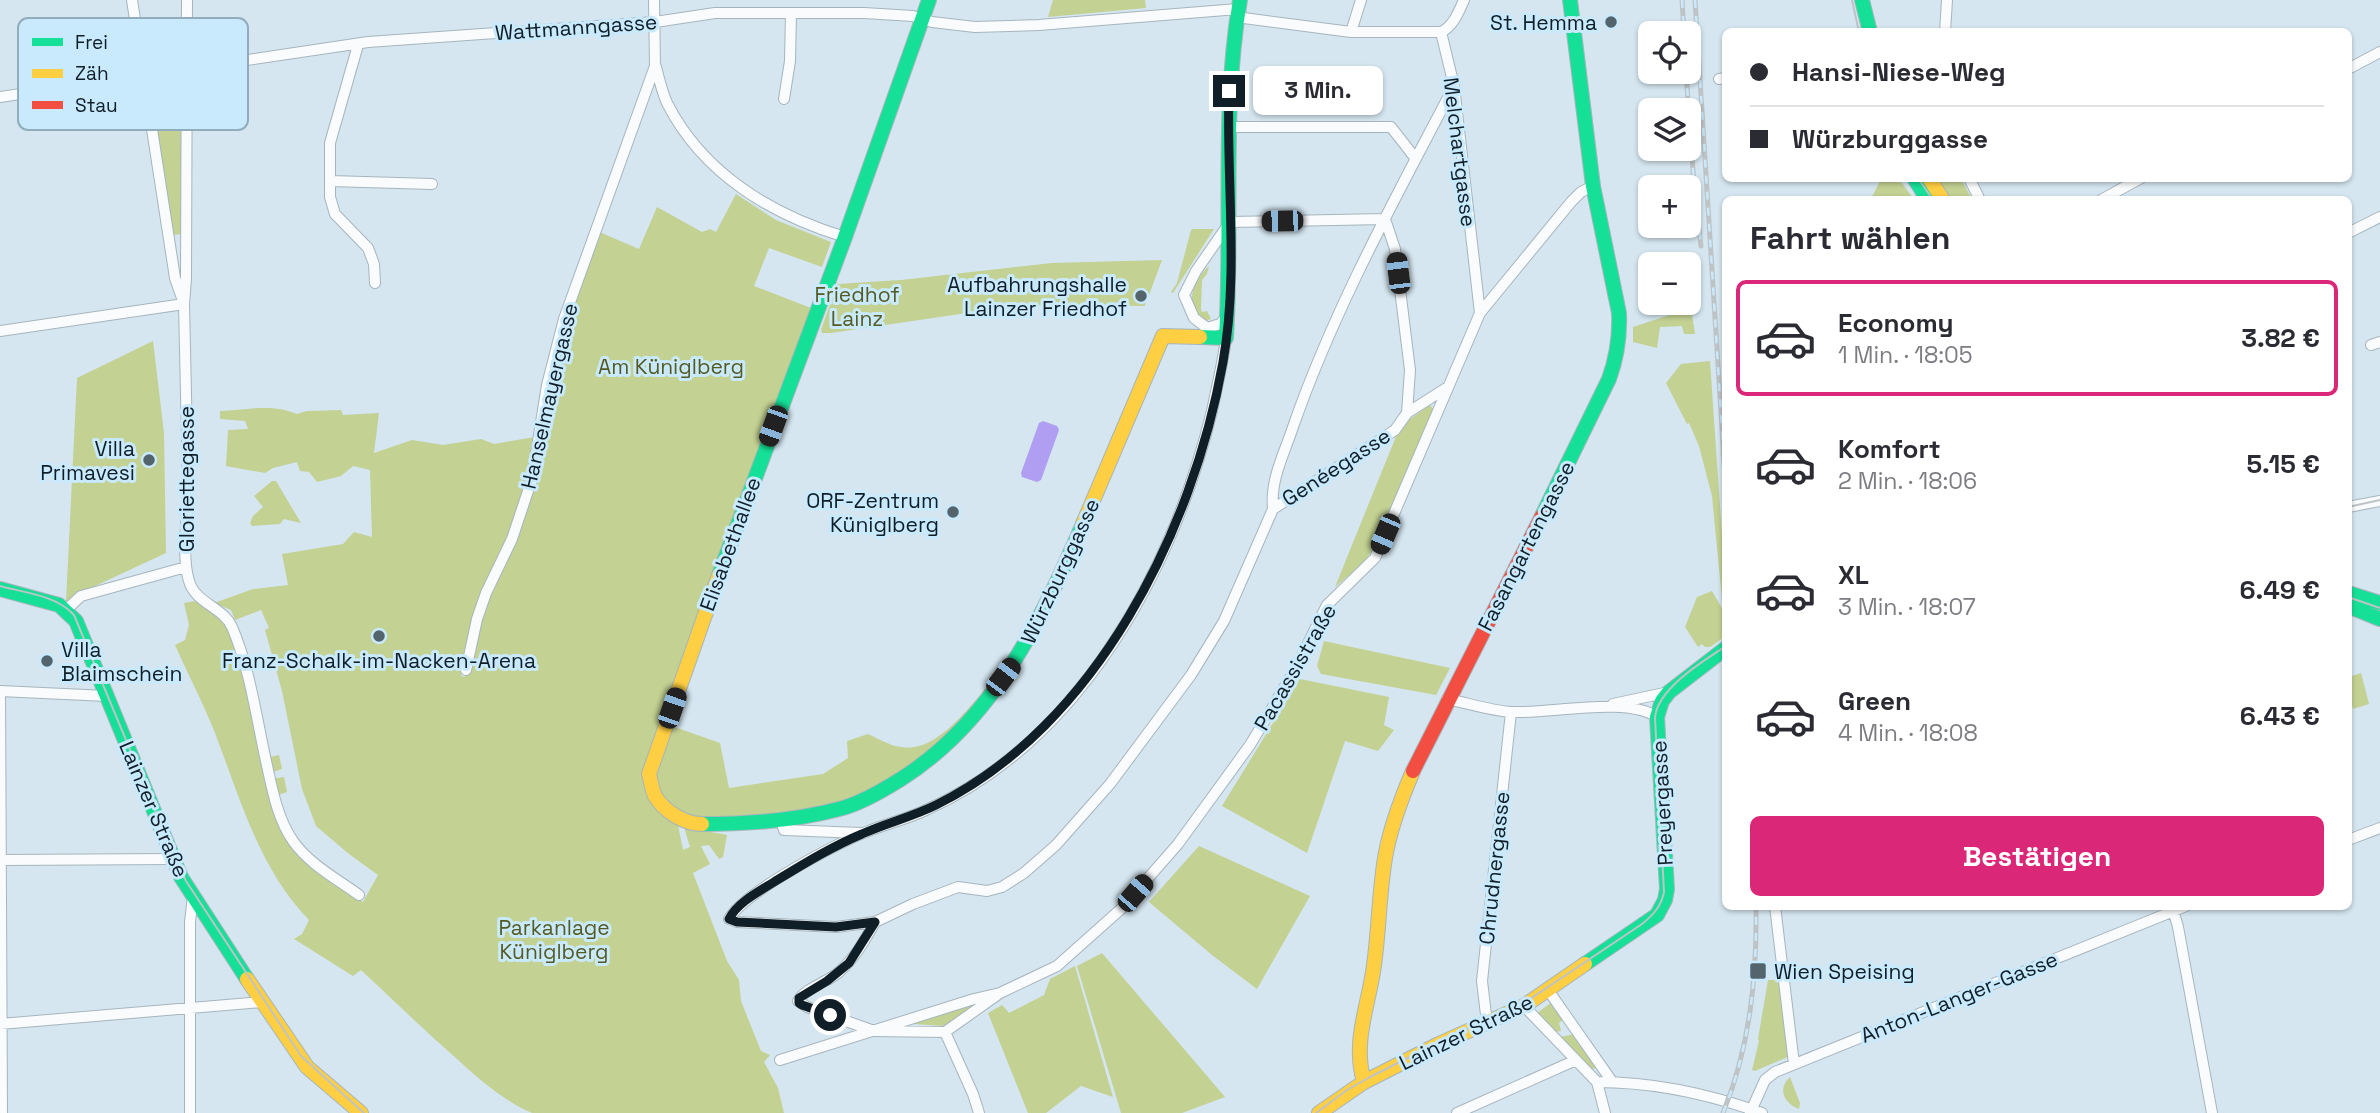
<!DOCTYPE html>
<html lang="de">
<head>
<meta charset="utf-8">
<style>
	body { margin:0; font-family:"Space Grotesk",sans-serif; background:#f7f7f7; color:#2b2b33; height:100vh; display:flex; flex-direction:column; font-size:26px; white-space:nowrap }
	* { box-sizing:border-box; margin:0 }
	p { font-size:23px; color:#7c7c81 }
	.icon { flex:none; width:38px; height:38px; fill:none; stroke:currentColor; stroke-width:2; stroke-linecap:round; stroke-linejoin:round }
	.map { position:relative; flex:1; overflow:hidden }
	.side { position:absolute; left:1722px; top:196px; width:630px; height:714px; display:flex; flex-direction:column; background:#fff; border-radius:10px; box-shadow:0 2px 5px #0004 }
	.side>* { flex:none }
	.hud { position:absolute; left:1722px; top:28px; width:630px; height:154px; border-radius:10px; box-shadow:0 2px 5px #0004; display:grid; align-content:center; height:154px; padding:0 28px; background:#fff }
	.fabs { position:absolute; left:1638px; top:21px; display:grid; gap:14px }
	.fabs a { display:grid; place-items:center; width:63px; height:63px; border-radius:10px; background:#fff; box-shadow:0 2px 5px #0004; font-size:35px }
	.end { position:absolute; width:32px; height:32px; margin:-16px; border:9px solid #0f1e27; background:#fff; box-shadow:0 0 0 4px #fff }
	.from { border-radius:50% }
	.bubble { position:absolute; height:49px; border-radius:10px; background:#fff; box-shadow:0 2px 5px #0004; font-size:23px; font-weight:700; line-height:49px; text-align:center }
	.car { position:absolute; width:21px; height:42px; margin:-21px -10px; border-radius:9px; box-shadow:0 0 5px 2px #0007; background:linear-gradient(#222 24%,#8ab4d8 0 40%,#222 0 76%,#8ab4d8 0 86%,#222 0) }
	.hud b { display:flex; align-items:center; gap:24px; height:66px; font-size:26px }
	.hud b+b { border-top:2px solid #e1e1e2 }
	.hud i { width:18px; height:18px; background:#2b2b33 }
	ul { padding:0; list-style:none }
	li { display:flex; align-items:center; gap:21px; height:116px; margin:0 14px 10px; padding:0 14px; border:4px solid transparent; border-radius:10px }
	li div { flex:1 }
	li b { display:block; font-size:26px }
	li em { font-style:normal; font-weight:700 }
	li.on { border-color:#db2777 }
	li>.icon { width:63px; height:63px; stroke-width:1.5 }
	h2 { padding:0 28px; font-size:32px; line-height:84px }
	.cta { display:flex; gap:14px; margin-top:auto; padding:14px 28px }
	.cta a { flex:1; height:80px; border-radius:10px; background:#db2777; color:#fff; font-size:28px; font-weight:700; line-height:80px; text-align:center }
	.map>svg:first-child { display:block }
	.green { fill:#c3d193 }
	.water { fill:#af9ef1 }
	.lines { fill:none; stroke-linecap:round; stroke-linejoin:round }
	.street-casing { stroke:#a6b5bd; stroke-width:12 }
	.fast-casing { stroke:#a6b5bd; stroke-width:16 }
	.slow-casing { stroke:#a6b5bd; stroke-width:16 }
	.jam-casing { stroke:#a6b5bd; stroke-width:16 }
	.street { stroke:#f9fbfd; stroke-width:10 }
	.fast { stroke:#16e098; stroke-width:14 }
	.slow { stroke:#ffcf43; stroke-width:14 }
	.jam { stroke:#f24e42; stroke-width:14 }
	.tram { stroke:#bec3c6; stroke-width:2 }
	.rail-casing { stroke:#bec3c6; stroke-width:5 }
	.rail { stroke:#c9e9fc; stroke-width:2.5; stroke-dasharray:8; stroke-linecap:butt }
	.route { stroke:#0f1e27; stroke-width:9 }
	.poi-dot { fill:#54646d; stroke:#c9e9fc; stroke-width:2.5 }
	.labels { text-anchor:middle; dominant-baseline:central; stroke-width:6; stroke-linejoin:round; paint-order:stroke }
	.poi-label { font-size:21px; fill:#0f1e27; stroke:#c9e9fc; text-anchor:end }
	.street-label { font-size:21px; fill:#0f1e27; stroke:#c9e9fc }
	.park-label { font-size:21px; fill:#555a22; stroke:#c9e9fc }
	.key { fill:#c9e9fc; stroke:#91acbc; stroke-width:2 }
	.key-label { font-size:19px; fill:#0f1e27 }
</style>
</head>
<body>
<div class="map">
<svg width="2380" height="1113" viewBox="0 0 2380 1113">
	<rect width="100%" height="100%" fill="#d5e6f0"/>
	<!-- green -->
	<path class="green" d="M 1053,0 L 1145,0 L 1146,8 L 1048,17 Z
		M 180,78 L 183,81 L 182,234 L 172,235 L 151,87 L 154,82 Z
		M 1881,179 L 1899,179 L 1912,197 L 1907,199 L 1871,199 Z
		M 1937,179 L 1961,179 L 1972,199 L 1951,199 Z
		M 736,194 L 776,220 L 831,242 L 822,267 L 769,248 L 754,286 L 811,308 L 790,371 L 646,770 L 651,795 L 662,811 L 678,825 L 683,850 L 690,847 L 684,827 L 727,835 L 723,857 L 719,859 L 709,845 L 701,846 L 710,864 L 693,873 L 727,961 L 739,980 L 741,1001 L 761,1051 L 770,1055 L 764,1062 L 778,1088 L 784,1113 L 532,1113 C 504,1101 480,1080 457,1059 C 424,1030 393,1000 361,970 L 353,976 L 294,939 L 302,934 L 309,920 C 259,869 240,798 215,733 C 203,703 188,674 175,645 L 185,640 L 189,625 L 184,603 L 195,601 L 222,618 L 227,626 L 244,674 L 262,761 L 266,761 L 266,758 L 279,755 L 282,769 L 270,773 L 270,779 L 284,777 L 287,792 L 275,796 L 271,784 C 275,849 315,868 363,902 L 378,875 L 349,854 L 316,826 L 302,789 L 282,691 L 265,630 L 269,628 L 261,610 L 235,620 L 231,610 L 214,603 L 253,589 L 288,585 L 282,554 L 343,544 L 354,532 L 372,537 L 370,470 L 353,466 L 341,476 L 317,482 L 309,472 L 300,471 L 297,462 L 273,468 L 265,473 L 226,466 L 228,430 L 248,429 L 245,421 L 220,419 L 220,411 C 246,410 272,403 297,414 L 307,411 L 341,410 L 343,415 L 379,413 L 374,453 L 412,440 L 443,445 L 481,439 L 494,444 L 535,437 L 529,478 L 509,538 L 484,592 L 475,618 L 461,676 L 465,677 L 478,620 L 487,593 L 513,540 L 533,479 L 549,385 L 565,320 L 597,231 L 639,249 L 657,207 L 702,232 L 710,229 L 716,232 Z
		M 1193,229 L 1214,229 L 1173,293 L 1171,292 L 1177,283 L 1191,230 Z
		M 1162,260 L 1149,295 L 1146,298 L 1145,306 L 1043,305 L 1001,308 L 831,333 L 822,333 L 821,330 L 837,284 L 901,280 L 1052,263 Z
		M 1209,266 L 1207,274 L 1202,280 L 1201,309 L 1202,312 L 1207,311 L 1211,319 L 1205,321 C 1182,307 1193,280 1209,266 Z
		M 1691,308 L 1695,334 L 1684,334 L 1682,326 L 1660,327 L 1657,348 L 1633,342 L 1633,327 Z
		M 153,341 L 164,433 L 166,553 L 80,593 L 66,602 L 77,378 Z
		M 1710,361 L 1725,579 L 1726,636 L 1710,647 L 1705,647 L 1702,644 L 1698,647 L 1685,627 L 1697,597 L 1712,591 L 1723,610 L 1712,496 L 1699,446 L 1689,423 L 1687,424 L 1666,383 L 1681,364 Z
		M 1430,405 L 1433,409 L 1374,548 L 1363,563 L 1335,587 L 1397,434 L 1410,419 Z
		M 272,481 L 276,481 L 301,523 L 284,519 L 280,524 L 252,526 L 250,523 L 253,516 L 263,507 L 254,496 Z
		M 1324,641 L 1450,668 L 1436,695 L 1321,674 L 1317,666 Z
		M 1011,655 L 974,709 L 916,762 L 884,783 L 843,802 L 777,815 L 696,817 L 672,808 L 657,792 L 651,774 L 669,725 L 720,743 L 729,788 L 823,774 L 848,758 L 847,741 L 868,734 C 883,741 897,750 914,747 C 949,743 990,681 1011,655 Z
		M 2361,673 L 2369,704 L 2353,709 L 2349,694 L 2349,677 Z
		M 1300,679 L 1389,697 L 1384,725 L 1394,730 L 1378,751 L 1345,741 L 1307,853 L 1222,806 Z
		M 1199,846 L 1310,896 L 1257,989 L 1212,955 L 1149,902 Z
		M 1102,953 L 1225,1097 L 1182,1113 L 1121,1113 L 1077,966 Z
		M 1075,966 L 1113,1097 L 1081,1086 L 1046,1113 L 1028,1113 L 988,1013 L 1002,1005 L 1009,1013 L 1044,995 L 1050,979 Z
		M 1768,980 L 1775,980 L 1782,987 L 1790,1056 L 1755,1071 L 1752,1070 L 1759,1041 L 1758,1039 Z
		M 1552,1002 L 1564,1019 L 1559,1023 L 1561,1031 L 1555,1032 L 1537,1013 Z
		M 972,1003 L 973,1007 L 945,1026 L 913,1024 L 913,1021 Z
		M 1575,1034 L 1595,1067 L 1595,1068 L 1592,1069 L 1560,1037 Z
		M 1790,1077 L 1800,1103 L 1799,1109 C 1784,1103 1777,1089 1790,1077 Z"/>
	<!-- water -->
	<path class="water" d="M 1043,421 L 1057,426 L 1059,430 L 1041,480 L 1037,482 L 1022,477 L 1021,473 L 1039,423 Z"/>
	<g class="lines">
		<defs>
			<path id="street" d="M 132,0 L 175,278 L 182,298
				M 187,0 L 186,278 L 184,304 C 185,364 187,425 188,485 C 188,512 181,556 189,581 C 195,603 223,607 232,627 C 250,669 256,716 266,761 C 272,788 277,818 293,841 C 309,864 337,879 359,895
				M 1236,17 L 1351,32 L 1441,32
				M 1351,32 L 1361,0
				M 1441,32 L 1454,86 L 1480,313
				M 1441,32 C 1453,27 1459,11 1464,0
				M 1945,32 L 1947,0
				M 358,45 L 330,143 L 330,197 L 335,214 L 368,248 L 374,264 L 375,283
				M 656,67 C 659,79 662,92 667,103 C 703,174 772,215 845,237
				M 2348,69 L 2380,52
				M 1719,79 L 1726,78
				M 0,97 L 368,42 L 655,22 L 715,13 L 864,13 L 913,16 L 932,22 L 975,27 L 1039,25 L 1238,9
				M 784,99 L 790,61 L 791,13
				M 1228,127 L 1391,127 L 1416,159
				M 1969,178 L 1980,200
				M 330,181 L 432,184
				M 2101,200 L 2141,178
				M 2348,233 L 2380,217
				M 1228,315 L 1220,324 L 1207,328 L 1194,318 L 1184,295 L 1196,271 L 1230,222 L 1385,219 L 1395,249 L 1410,370 L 1407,413 L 1395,430 L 1273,509
				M 0,331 L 184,304
				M 2371,345 L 2380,342
				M 1407,413 L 1448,387
				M 2348,507 L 2380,501
				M 66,610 L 81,596 L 186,567
				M 466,670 L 477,619 L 486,593 L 512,539 L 532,479 L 547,385 L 564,319 L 655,66 L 654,0
				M 0,691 L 2,1113
				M 0,691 L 107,696
				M 1447,699 C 1468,703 1491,711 1512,712 C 1549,714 1627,696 1657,717
				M 1613,704 L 1669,692
				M 781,821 L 784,830 L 861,833
				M 2348,840 L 2380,828
				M 0,860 L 173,859
				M 1775,906 L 1794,1064
				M 2172,906 L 2178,927 L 2212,1113
				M 875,922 L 913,904 L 958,887 L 987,891 L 1002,887 L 1024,873 L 1056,845 L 1110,784 L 1191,675 L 1224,621 L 1273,509 C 1270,480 1284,454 1293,427 C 1334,309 1396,197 1454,86
				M 1548,990 L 1611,1080
				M 1000,993 L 945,1032 L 874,1031 L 807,1007 L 798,1001 C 805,988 828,982 839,972 C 855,958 865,940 875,922 L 836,927 L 737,922 L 729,919 C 744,892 836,844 866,832 C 886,824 907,819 926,810 C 1081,741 1173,569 1212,411 C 1217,386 1223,363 1226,338
				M 1524,1006 L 1597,1082 L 1605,1113
				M 1487,1023 L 1482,981 L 1511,712
				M 0,1024 L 262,1002
				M 945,1032 L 973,1094 L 979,1113
				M 780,1060 L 974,999 L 1000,993 L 1057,966 L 1121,909 L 1178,844 L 1250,745 L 1296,668 L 1327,605 L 1375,558 L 1480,313 L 1571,202 L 1581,192 L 1593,186
				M 1597,1082 C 1653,1082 1709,1094 1762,1113
				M 190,1113 L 190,922 L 193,896
				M 1457,1113 L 1576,1060
				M 1750,1113 L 1765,1080 L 1775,1072 L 2186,906"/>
			<path id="fast" d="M 1862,0 L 1870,32
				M 1914,178 L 1928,200
				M 1200,337 L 1226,338 C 1233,225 1221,112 1240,0
				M 1542,516 L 1609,379 C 1617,357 1620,336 1619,313 L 1593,186 L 1570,0
				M 719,575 L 845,237 L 929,0
				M 0,589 L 59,605 L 76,621 L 181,877 L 247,979
				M 2348,593 L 2380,603
				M 2348,606 L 2380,619
				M 702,824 C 748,824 794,821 839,809 C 860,804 882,791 901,779 C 993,721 1041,621 1083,524
				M 1585,964 L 1657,915 L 1665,900 L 1667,889 L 1657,717 L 1662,701 L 1669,692 L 1726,648"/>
			<path id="slow" d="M 1929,178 L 1943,200
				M 1083,524 L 1163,336 L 1200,337
				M 702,824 C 684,824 664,811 655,796 C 652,790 651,781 649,774 L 719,575
				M 247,979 L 307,1067 L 361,1113
				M 1364,1082 C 1352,1041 1369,1005 1374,965 C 1379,930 1379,894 1385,858 C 1390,828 1401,799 1413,771
				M 1319,1113 L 1364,1082 L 1439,1044 L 1524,1006 L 1585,964"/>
			<path id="jam" d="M 1413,771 L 1542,516"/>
		</defs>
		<!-- street casing -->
		<use href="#street" class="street-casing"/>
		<!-- fast casing -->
		<use href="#fast" class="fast-casing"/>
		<!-- slow casing -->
		<use href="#slow" class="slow-casing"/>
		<!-- jam casing -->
		<use href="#jam" class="jam-casing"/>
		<!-- street -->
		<use href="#street" class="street"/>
		<!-- fast -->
		<use href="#fast" class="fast"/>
		<!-- slow -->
		<use href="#slow" class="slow"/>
		<!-- jam -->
		<use href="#jam" class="jam"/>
		<!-- tram -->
		<path class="tram" d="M 1852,0 L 1859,32
			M 1918,178 L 1933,200
			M 2348,507 L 2380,500
			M 0,586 C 25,593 56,595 74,615 L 168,841 L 186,881 L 301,1056 L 364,1113
			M 2348,597 L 2380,608
			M 1316,1113 L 1347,1090 L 1370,1077 L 1453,1035 L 1521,1005 L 1642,924 C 1653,915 1661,907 1664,892 L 1655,718 C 1657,689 1703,661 1726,646"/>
		<defs>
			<path id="rail" d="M 1682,0 L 1684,33
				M 1695,0 L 1724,460
				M 1686,72 L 1694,184 L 1701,246
				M 1723,451 L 1726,485
				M 1723,1113 C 1750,1047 1757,977 1756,906"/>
		</defs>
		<!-- rail casing -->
		<use href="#rail" class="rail-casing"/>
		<!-- rail -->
		<use href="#rail" class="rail"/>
	</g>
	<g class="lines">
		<!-- route -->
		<path class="route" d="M 830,1015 L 802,1005 L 799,1003 L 799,998 L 827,981 L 849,963 L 875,922 L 836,927 L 737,922 L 729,919 C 737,903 758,892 774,882 C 802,865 831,847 862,834 C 886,823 912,817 936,805 C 1096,726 1193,531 1223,362 C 1239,273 1226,181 1229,91"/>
	</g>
	<!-- markers -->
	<g class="poi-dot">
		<circle cx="1611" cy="22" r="7"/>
		<circle cx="1141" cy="296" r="7"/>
		<circle cx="149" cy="460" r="7"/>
		<circle cx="953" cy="512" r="7"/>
		<circle cx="379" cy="636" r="7"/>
		<circle cx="47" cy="661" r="7"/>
		<rect x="1749" y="962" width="18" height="18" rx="3.5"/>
	</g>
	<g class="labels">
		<!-- poi labels -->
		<g class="poi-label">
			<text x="1597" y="22">St. Hemma</text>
			<text x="1127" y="284">Aufbahrungshalle<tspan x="1127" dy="24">Lainzer Friedhof</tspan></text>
			<text x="135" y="448">Villa<tspan x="135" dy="24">Primavesi</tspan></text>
			<text x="939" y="500">ORF-Zentrum<tspan x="939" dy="24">Küniglberg</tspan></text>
			<text x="61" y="649" text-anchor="start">Villa<tspan x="61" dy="24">Blaimschein</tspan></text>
			<text x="379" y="660" text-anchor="middle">Franz-Schalk-im-Nacken-Arena</text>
			<text x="1774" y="971" text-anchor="start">Wien Speising</text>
		</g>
		<!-- street labels -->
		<g class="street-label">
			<text transform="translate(576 27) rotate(-4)">Wattmanngasse</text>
			<text transform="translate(1460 152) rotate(83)">Melchartgasse</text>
			<text transform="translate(549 396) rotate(-77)">Hanselmayergasse</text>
			<text transform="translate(1336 467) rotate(-33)">Genéegasse</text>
			<text transform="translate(186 479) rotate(-90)">Gloriettegasse</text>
			<text transform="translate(730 544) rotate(-70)">Elisabethallee</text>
			<text transform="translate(1526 546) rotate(-63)">Fasangartengasse</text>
			<text transform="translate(1060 571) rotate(-65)">Würzburggasse</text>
			<text transform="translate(1295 667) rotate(-60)">Pacassistraße</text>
			<text transform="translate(1662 803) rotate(-93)">Preyergasse</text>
			<text transform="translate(154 809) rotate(67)">Lainzer Straße</text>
			<text transform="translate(1494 868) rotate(-84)">Chrudnergasse</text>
			<text transform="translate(1959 997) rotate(-22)">Anton-Langer-Gasse</text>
			<text transform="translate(1466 1032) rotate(-26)">Lainzer Straße</text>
		</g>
		<!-- park labels -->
		<g class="park-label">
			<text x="857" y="294">Friedhof<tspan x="857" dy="24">Lainz</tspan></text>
			<text x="671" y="366">Am Küniglberg</text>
			<text x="554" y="927">Parkanlage<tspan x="554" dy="24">Küniglberg</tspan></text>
		</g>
	</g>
	<!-- legend -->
	<rect x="18" y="18" width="230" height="112" rx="10" class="key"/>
	<rect x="32" y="38" width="31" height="8" fill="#16e098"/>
	<rect x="32" y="69" width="31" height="9" fill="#ffcf43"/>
	<rect x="32" y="101" width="31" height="8" fill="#f24e42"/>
	<g class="key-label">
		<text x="75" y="49">Frei</text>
		<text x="75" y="80">Zäh</text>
		<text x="75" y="112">Stau</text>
	</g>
</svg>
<div class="fabs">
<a><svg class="icon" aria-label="locate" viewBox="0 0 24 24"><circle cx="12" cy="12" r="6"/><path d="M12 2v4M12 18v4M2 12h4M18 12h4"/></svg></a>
<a><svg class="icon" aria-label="layers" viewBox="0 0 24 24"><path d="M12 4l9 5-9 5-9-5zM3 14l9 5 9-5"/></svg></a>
<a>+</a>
<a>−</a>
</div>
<i class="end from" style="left:830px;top:1015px"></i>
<i class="end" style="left:1229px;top:91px"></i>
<div class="bubble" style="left:1253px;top:66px;width:130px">3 Min.</div>
<i class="car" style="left:1282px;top:221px;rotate:269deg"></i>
<i class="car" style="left:1398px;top:273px;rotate:353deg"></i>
<i class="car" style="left:773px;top:426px;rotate:200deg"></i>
<i class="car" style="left:1385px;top:534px;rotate:203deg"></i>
<i class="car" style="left:1003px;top:677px;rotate:37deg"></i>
<i class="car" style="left:672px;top:708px;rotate:19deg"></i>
<i class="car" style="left:1135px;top:893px;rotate:41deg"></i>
<div class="hud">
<b><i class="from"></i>Hansi-Niese-Weg</b>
<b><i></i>Würzburggasse</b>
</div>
<section class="side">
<h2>Fahrt wählen</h2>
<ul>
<li class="on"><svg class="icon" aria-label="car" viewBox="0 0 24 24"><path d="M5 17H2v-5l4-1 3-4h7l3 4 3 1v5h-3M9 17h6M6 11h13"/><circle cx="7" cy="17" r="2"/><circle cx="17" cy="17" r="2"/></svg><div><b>Economy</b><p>1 Min. · 18:05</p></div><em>3.82 €</em></li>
<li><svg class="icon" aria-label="car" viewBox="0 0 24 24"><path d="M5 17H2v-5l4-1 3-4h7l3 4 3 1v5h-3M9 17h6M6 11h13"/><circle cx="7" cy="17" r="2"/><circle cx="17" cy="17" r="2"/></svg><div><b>Komfort</b><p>2 Min. · 18:06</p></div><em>5.15 €</em></li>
<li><svg class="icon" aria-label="car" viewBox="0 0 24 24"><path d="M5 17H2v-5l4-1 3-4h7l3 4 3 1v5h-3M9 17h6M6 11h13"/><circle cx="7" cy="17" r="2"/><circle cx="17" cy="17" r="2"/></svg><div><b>XL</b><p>3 Min. · 18:07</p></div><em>6.49 €</em></li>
<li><svg class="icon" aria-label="car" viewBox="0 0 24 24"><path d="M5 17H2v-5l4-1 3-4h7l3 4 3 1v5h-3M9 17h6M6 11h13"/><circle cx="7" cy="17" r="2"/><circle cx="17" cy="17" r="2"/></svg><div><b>Green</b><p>4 Min. · 18:08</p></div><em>6.43 €</em></li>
</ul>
<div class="cta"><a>Bestätigen</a></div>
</section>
</div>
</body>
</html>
